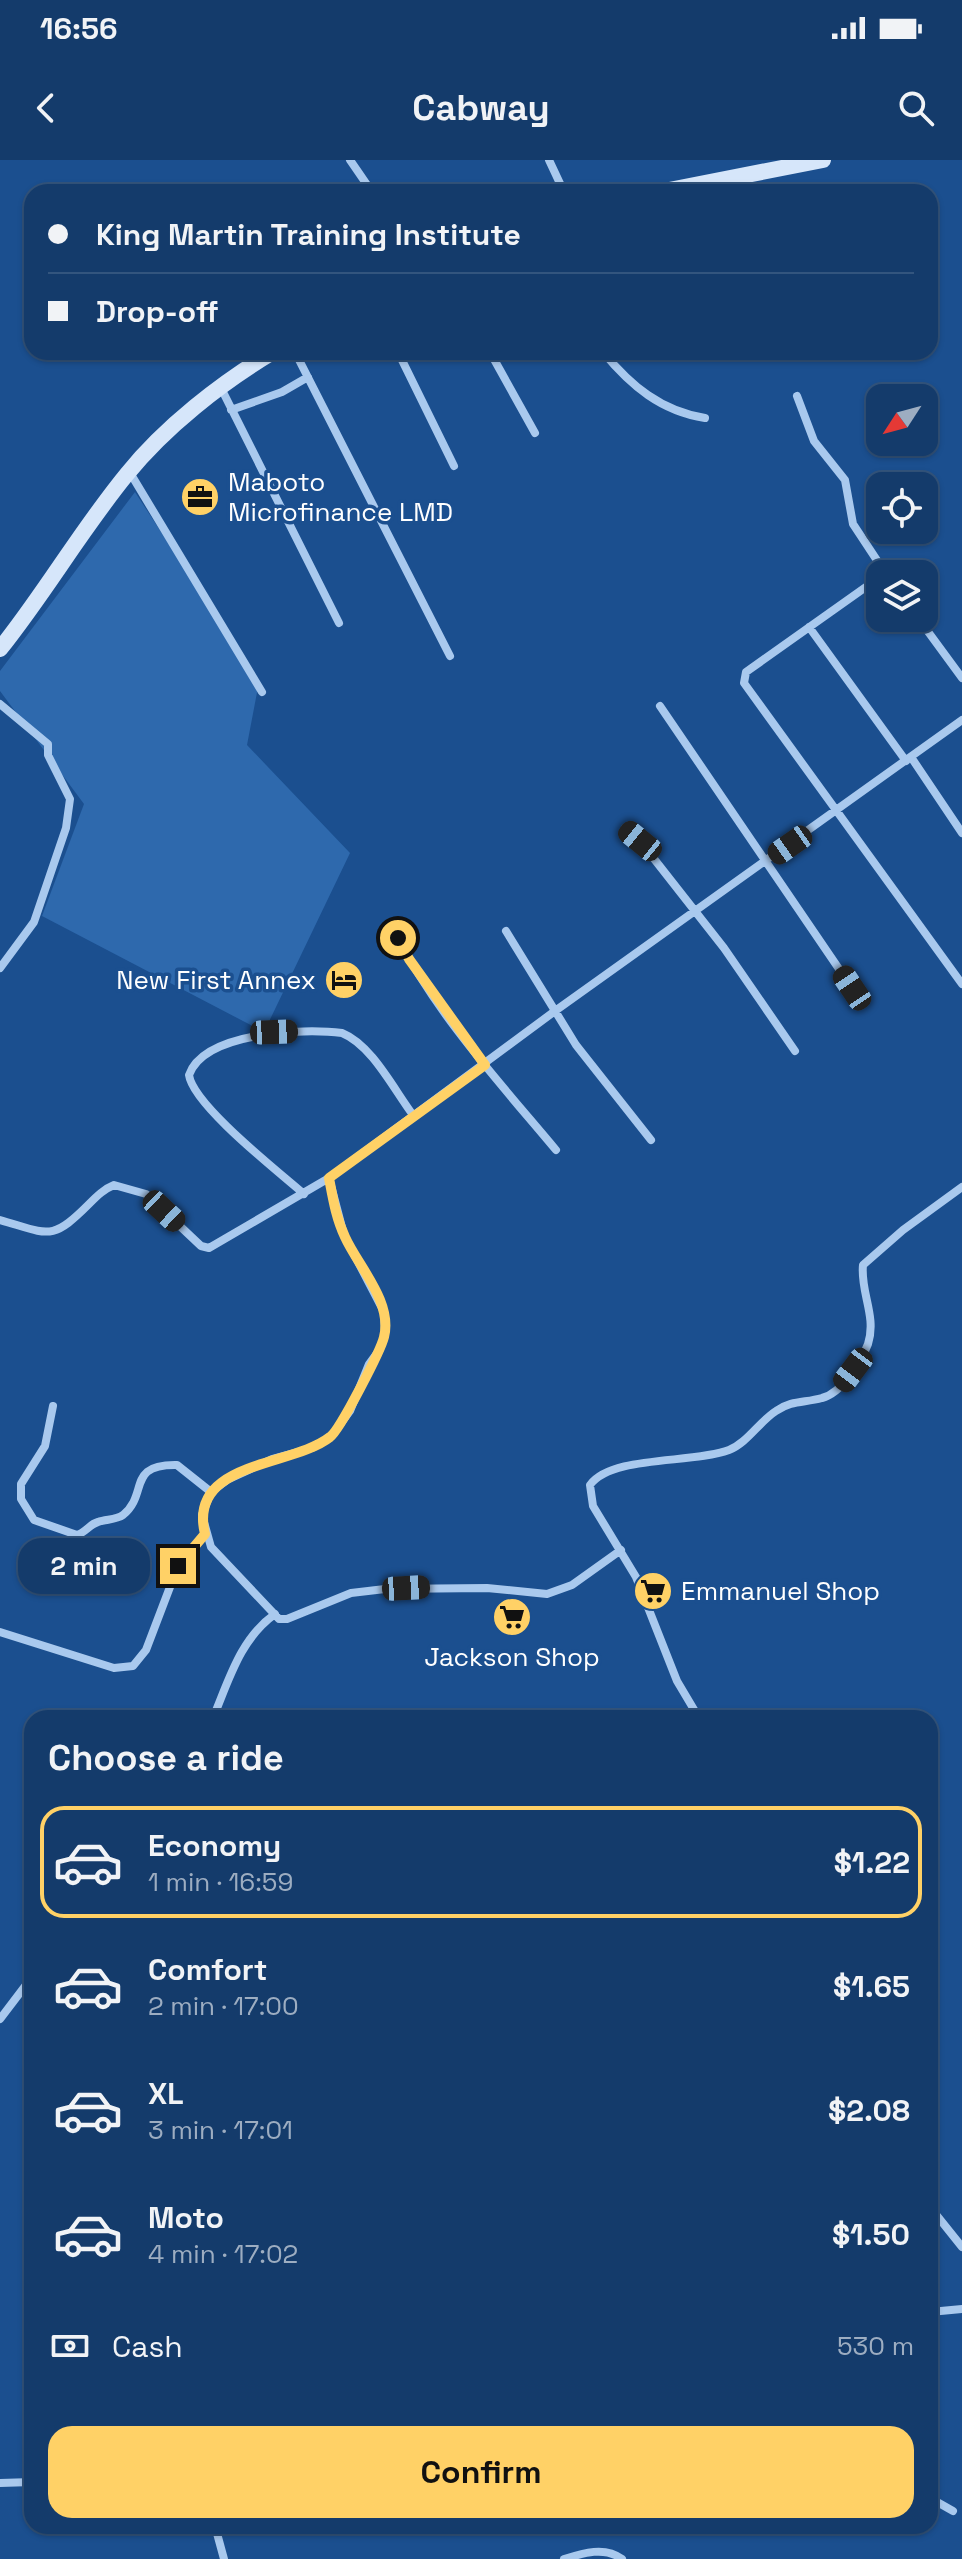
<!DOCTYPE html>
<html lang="en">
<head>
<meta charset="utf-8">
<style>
	body { margin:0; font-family:"Space Grotesk",sans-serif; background:#1d4271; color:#f1f3f6; height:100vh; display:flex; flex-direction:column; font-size:30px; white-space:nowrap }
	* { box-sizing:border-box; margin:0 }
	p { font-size:26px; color:#9dadc1 }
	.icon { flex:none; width:44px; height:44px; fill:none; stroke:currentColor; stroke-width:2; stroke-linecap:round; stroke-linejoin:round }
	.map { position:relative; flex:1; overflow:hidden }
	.drawer { position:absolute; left:24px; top:1550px; width:914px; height:824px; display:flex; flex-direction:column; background:#143b6b; border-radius:24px; box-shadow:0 2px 6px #0004,0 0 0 2px #33557e }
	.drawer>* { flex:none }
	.banner { position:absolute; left:24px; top:24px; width:914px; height:176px; border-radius:24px; box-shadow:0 2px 6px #0004,0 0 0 2px #33557e; display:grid; align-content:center; height:176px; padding:0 24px; background:#143b6b }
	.needle { width:52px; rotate:234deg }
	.buttons { position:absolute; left:866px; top:224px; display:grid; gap:16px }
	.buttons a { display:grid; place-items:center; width:72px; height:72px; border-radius:16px; background:#143b6b; box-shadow:0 2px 6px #0004,0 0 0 2px #33557e; font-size:40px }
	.end { position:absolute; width:36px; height:36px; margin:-18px; border:10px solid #ffd166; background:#111; box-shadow:0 0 0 4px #111 }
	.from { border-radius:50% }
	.bubble { position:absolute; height:56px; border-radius:24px; background:#143b6b; box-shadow:0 2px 6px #0004,0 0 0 2px #33557e; font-size:26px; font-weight:700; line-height:56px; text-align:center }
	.car { position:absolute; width:24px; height:48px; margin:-24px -12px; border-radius:10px; box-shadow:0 0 6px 2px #0007; background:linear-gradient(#222 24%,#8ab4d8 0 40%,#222 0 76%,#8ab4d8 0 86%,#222 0) }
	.banner b { display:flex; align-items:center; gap:28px; height:76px; font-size:30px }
	.banner b+b { border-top:2px solid #33557e }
	.banner i { width:20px; height:20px; background:#f1f3f6 }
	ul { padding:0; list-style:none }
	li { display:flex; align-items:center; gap:24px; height:112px; margin:0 16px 12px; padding:0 8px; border:4px solid transparent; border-radius:24px }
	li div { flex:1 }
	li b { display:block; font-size:30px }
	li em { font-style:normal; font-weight:700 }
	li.on { border-color:#ffd166 }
	li>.icon { width:72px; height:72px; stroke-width:1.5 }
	h2 { padding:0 24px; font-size:36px; line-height:96px }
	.pay { display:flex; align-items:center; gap:20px; height:88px; padding:0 24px; font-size:30px }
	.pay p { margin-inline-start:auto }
	.primary-button { display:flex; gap:16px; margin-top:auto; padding:16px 24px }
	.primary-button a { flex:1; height:92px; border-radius:24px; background:#ffd166; color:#111; font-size:32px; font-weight:700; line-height:92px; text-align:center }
	.status { display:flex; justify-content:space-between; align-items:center; height:56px; padding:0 40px; background:#143b6b; direction:ltr }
	.status svg { height:22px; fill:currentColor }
	header { display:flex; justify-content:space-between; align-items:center; height:104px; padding:0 24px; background:#143b6b; font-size:36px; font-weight:700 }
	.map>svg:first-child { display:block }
	.green { fill:#2e69ad }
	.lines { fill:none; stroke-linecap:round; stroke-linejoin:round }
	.minor { stroke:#a9c9ee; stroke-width:8 }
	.secondary { stroke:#d6e6fa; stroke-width:16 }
	.route { stroke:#ffd166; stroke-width:10 }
	.labels { text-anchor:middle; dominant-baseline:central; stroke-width:7; stroke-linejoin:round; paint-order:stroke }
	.poi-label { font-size:26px; fill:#fff; stroke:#1b4f8f; text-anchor:start }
</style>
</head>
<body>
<div class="status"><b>16:56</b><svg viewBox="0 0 49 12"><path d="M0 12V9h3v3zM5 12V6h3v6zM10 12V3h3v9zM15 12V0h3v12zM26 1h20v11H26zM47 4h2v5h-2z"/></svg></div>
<header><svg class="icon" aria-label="back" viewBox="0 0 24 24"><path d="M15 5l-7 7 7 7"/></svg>Cabway<svg class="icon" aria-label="search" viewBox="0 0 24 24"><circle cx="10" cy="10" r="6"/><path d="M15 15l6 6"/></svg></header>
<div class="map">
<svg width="962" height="2399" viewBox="0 0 962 2399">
	<rect width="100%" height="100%" fill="#1b4f8f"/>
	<!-- green -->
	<path class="green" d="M 135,332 L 259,522 L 247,585 L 350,693 L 264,872 L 42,756 L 84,644 L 0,531 L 0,511 Z"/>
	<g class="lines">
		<!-- minor -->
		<path class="minor" d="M 350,0 L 372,32
			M 549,0 L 564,32
			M 295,192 L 450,496
			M 398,192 L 454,306
			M 490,192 L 535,273
			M 603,192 C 631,226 661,251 705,258
			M 221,228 L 339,463
			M 797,236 L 814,281 L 845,320 L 853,364 L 886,414
			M 231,250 L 282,232 L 308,217
			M 129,311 L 262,532
			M 880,417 L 746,512 L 744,523 L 962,824
			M 918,458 L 962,518
			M 809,467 L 906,601
			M 0,544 L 48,584 L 48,595 L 70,639 L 66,668 L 34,762 L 0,808
			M 660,546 L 852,828
			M 911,597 L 962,673
			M 625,668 L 640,681 L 724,788 L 795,891
			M 506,771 L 576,885 L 651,980
			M 398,778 C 438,856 500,923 556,990
			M 329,1018 L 344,1075 L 384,1152 L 385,1175 L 380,1189 L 369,1204 L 350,1251 L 331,1277 L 312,1288 L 272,1299 L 227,1320 L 211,1332 L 202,1355 L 211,1387 L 279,1459 L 287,1459 L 351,1433 L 385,1429 L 487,1428 L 547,1434 L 572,1425 L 621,1390
			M 304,1034 C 279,1012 193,945 189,915 C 204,872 303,868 342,873 C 372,885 394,930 413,955
			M 0,1060 C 49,1074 51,1082 89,1044 C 97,1036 104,1029 114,1025 L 146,1034 L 201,1086 L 209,1088 L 329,1018 L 555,851 L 962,560
			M 53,1246 L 45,1286 L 21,1324 L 21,1339 L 34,1360 L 77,1375 C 86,1372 90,1364 98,1362 C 106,1359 116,1360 123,1355 C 149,1334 126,1304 177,1305 L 211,1332
			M 0,1472 L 114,1508 L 133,1506 L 146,1490 L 178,1406 L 205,1374
			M 213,1558 C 229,1520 240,1479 275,1454
			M 699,1558 L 677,1521 L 636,1417 L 593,1346 L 590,1325 C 612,1295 692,1304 729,1290 C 747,1283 759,1262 776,1251 C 792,1240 804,1243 822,1238 C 842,1233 861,1202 868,1184 C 877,1156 860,1132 863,1105 L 903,1070 L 962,1027
			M 0,1859 L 32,1817
			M 930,2047 L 962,2087
			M 930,2152 L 962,2149
			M 0,2323 L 32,2322
			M 930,2338 L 953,2351
			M 215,2366 L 224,2399
			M 564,2399 C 583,2393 605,2386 622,2399"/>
		<!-- secondary -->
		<path class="secondary" d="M 659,32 L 823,0
			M 0,489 C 45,433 81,370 127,314 C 165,267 221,223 273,192"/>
	</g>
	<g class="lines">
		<!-- route -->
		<path class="route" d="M 178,1406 L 205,1374 C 187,1301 292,1307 330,1277 C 340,1270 381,1190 384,1177 C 393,1142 358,1106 345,1077 C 336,1058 333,1039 329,1018 L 485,905 L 409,799 L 398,778"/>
	</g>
	<!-- icons -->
	<defs>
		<symbol id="office-disc" viewBox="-11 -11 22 22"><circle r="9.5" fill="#ffd166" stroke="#1b4f8f"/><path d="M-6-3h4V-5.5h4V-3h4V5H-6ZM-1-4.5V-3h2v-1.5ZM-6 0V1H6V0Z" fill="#111"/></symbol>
		<symbol id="hotel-disc" viewBox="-11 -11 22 22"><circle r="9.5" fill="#ffd166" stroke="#1b4f8f"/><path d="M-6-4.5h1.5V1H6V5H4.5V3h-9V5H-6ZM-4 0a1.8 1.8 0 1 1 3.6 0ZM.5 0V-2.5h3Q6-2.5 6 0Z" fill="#111"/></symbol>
		<symbol id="supermarket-disc" viewBox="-11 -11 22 22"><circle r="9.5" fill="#ffd166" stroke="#1b4f8f"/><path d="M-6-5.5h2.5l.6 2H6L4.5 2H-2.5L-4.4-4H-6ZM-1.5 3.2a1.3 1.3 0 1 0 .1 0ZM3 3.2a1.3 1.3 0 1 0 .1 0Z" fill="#111"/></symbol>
	</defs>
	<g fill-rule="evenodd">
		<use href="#office-disc" x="178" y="315" width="44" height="44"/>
		<use href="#hotel-disc" x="322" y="798" width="44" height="44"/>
		<use href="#supermarket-disc" x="631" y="1409" width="44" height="44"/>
		<use href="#supermarket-disc" x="490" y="1435" width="44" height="44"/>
	</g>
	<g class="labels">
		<!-- poi labels -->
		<g class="poi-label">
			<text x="228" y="322">Maboto<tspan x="228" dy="30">Microfinance LMD</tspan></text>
			<text x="316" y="820" text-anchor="end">New First Annex</text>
			<text x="681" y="1431">Emmanuel Shop</text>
			<text x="512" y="1497" text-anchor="middle">Jackson Shop</text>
		</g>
	</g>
</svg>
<div class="buttons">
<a><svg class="needle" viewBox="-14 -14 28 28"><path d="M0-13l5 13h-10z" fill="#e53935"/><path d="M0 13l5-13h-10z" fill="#9dadc1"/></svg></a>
<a><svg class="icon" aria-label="locate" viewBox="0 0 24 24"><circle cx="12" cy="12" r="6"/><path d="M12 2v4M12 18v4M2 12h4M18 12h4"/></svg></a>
<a><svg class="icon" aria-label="layers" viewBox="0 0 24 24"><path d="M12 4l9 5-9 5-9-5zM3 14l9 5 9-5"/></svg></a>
</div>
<i class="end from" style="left:398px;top:778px"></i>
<i class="end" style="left:178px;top:1406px"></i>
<div class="bubble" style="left:18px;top:1378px;width:132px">2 min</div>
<i class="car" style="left:640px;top:681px;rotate:309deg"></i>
<i class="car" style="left:790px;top:685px;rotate:235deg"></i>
<i class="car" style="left:852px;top:828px;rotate:326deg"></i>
<i class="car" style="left:274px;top:872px;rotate:88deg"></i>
<i class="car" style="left:164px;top:1051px;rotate:133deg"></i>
<i class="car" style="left:853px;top:1210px;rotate:217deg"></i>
<i class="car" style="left:406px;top:1428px;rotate:87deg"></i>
<div class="banner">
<b><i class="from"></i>King Martin Training Institute</b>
<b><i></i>Drop-off</b>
</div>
<section class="drawer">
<h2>Choose a ride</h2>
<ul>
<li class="on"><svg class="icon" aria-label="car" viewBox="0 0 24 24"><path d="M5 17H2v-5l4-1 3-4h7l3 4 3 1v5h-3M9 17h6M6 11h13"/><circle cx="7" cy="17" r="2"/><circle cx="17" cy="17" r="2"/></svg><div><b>Economy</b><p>1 min · 16:59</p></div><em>$1.22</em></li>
<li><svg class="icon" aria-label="car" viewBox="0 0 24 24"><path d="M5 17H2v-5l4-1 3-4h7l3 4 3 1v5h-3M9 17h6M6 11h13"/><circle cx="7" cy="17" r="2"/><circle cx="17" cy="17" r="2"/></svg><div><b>Comfort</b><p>2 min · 17:00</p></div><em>$1.65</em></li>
<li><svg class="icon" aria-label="car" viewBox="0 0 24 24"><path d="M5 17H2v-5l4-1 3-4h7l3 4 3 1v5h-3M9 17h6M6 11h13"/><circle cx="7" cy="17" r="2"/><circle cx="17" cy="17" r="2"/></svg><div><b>XL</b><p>3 min · 17:01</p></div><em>$2.08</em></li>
<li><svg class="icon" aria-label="car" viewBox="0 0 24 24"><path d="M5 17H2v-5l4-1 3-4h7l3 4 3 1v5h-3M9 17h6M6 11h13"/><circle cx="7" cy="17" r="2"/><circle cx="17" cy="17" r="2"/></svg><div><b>Moto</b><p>4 min · 17:02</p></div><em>$1.50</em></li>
</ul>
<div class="pay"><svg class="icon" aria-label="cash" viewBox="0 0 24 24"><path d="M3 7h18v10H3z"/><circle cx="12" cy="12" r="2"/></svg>Cash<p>530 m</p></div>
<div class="primary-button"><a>Confirm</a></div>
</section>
</div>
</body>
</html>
